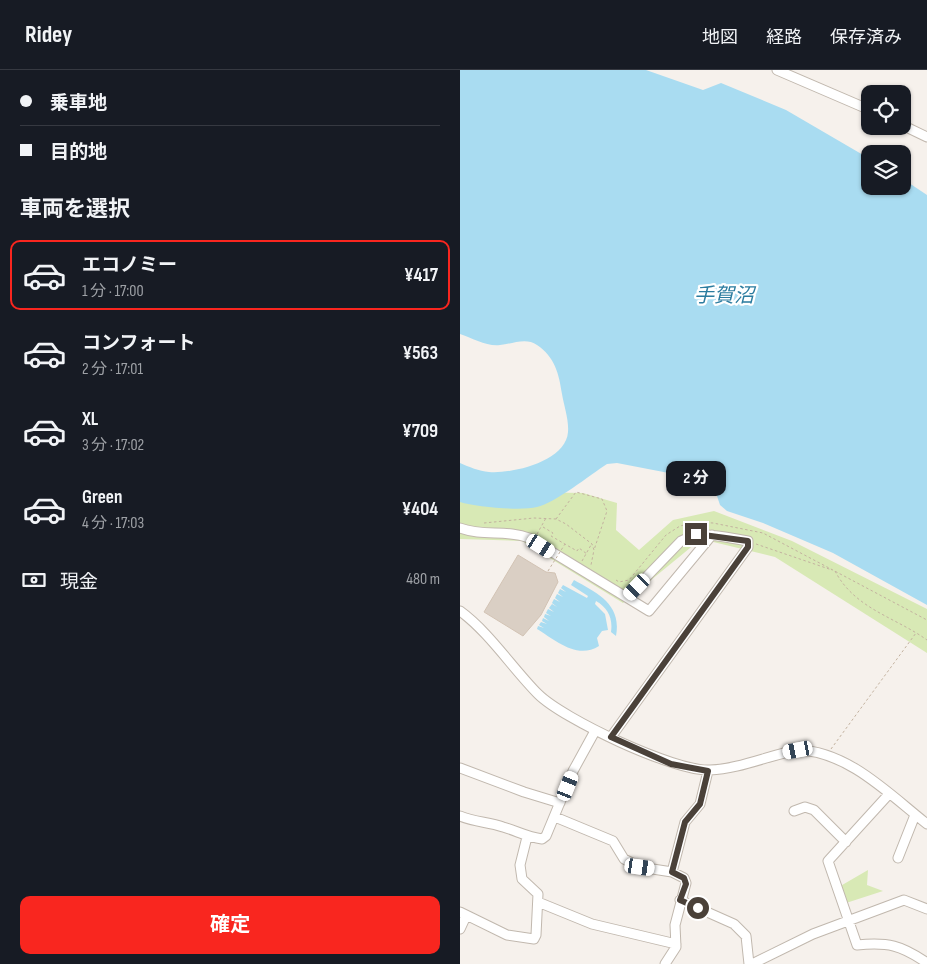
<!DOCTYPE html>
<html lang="ja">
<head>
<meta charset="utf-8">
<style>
	body { margin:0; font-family:"Sofia Sans Condensed","Noto Sans JP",sans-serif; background:#242831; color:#f1f3f6; height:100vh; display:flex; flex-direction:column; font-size:19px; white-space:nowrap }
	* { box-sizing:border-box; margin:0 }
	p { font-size:16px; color:#9ea1a6 }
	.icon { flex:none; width:28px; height:28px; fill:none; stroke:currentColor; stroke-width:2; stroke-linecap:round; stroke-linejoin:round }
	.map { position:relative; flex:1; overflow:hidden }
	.panel { display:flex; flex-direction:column; background:#171b24; width:460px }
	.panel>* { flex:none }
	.hud { display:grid; align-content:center; height:110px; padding:0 20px; background:#171b24 }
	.controls { position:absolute; left:401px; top:15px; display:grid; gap:10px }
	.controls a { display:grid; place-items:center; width:50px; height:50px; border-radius:10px; background:#171b24; box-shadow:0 1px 4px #0004; font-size:25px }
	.end { position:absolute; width:22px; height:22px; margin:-11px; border:6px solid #4a4139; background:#fff; box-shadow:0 0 0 2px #fff }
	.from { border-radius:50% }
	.bubble { position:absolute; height:35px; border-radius:10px; background:#171b24; box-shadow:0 1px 4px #0004; font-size:16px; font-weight:700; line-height:35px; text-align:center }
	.car { position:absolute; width:15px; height:30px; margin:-15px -8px; border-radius:6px; box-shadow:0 0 4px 1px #0007; background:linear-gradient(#fff 24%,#345 0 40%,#fff 0 76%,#345 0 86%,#fff 0) }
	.hud b { display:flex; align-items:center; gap:18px; height:48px; font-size:19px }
	.hud b+b { border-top:1px solid #363941 }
	.hud i { width:12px; height:12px; background:#f1f3f6 }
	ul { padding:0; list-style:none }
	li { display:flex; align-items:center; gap:15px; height:70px; margin:0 10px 8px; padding:0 10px; border:2px solid transparent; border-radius:10px }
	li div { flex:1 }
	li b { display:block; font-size:19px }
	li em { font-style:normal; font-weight:700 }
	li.current { border-color:#f9261f }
	li>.icon { width:45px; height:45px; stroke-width:1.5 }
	h2 { padding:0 20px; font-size:22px; line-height:60px }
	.pay { display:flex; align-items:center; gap:12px; height:55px; padding:0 20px; font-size:19px }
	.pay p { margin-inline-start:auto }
	.primary-button { display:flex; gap:10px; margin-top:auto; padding:10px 20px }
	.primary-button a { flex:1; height:58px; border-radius:10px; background:#f9261f; color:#fff; font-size:20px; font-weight:700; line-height:58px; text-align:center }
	header { display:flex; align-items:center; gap:30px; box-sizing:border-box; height:70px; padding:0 25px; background:#171b24; border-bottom:1px solid #363941 }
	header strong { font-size:24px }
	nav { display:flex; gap:28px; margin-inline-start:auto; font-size:18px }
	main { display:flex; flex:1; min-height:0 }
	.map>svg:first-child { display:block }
	.green { fill:#d8e9b5 }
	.water { fill:#a9dcf1 }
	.building { fill:#dacfc4; stroke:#d2c3b4 }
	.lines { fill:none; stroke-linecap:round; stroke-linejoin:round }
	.minor-casing { stroke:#c1b8ae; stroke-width:11 }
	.path { stroke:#c3b29f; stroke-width:1; stroke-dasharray:2.5 2.5; stroke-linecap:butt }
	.minor { stroke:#fff; stroke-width:9 }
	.path-bridge { stroke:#c3b29f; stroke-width:1; stroke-dasharray:2.5 2.5; stroke-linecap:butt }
	.route { stroke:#4a4139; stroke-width:6 }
	.labels { text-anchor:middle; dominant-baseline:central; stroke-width:4.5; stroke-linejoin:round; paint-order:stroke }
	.water-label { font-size:20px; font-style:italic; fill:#2b7c9f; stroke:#fff }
</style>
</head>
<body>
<header>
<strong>Ridey</strong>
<nav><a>地図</a><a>経路</a><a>保存済み</a></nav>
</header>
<main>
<section class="panel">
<div class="hud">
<b><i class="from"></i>乗車地</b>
<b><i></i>目的地</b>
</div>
<h2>車両を選択</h2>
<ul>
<li class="current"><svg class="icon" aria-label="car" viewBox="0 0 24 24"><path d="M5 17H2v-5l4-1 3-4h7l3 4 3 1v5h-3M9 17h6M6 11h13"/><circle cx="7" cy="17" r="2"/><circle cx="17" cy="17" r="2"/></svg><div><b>エコノミー</b><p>1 分 · 17:00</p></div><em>¥417</em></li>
<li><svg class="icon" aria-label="car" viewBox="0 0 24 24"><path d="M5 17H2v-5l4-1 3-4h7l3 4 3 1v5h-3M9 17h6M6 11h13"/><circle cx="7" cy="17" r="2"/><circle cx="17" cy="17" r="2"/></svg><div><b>コンフォート</b><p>2 分 · 17:01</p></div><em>¥563</em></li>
<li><svg class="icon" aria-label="car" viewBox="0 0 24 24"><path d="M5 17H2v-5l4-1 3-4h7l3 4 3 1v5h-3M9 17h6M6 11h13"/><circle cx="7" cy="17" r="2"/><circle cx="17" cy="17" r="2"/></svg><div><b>XL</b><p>3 分 · 17:02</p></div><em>¥709</em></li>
<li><svg class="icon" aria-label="car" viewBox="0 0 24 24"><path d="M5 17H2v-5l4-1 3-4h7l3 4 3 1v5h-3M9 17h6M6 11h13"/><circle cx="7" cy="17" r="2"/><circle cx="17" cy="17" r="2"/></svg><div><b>Green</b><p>4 分 · 17:03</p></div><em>¥404</em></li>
</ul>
<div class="pay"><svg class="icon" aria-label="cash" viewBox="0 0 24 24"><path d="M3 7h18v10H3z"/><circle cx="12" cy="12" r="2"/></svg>現金<p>480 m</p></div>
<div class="primary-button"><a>確定</a></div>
</section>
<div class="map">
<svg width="467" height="894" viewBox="0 0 467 894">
	<rect width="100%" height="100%" fill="#f6f1ec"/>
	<!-- green -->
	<path class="green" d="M 0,421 L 123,423 L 157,433 L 156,460 L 179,480 L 213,450 L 254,441 L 332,471 L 467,539 L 467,583 L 315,487 L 241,469 L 163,533 L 62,471 L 0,469 Z
		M 408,800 L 407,815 L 423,821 L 383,834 L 377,818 Z"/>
	<!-- water -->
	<path class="water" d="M 0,0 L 186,0 L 243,20 L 261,13 L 326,40 L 410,89 L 410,116 L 442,116 L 443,109 L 467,125 L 467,535 L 373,483 L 303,453 L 267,441 L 260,435 L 253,414 L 245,410 L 157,393 L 147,394 C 130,405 95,433 77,437 C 61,441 16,437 0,432 L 0,393 C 9,397 19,401 29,402 C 53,404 106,391 108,362 C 109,350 104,336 102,324 C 99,304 95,287 77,275 C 66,267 52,274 40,275 C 28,277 12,268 0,264 Z
		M 114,510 C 137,523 162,534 156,566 L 151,562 C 153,548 148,538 136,531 L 135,534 L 145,544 L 148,560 L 142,561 L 137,568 L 139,576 C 117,590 95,570 77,559 L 78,556 L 84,558 L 79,555 L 81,552 L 87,554 L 82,551 L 83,548 L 89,551 L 84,547 L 85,544 L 91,546 L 86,543 L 88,539 L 94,542 L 89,538 L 92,534 L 97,537 L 92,533 L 94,529 L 100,532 L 95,528 L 97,524 L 103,527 L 98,523 L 100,519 L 106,522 L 101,518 L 103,515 L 127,528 L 128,526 L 111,515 Z"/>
	<!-- building -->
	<path class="building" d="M 58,485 L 86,502 L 95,503 L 98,512 L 81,545 L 63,566 L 24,542 Z"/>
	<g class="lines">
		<defs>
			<path id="minor" d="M 317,0 L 410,40
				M 442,55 L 467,67
				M 0,458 C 23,467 47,459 69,468 L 189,541 L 252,465
				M 0,541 C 29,562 53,599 78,624 C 103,649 215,702 250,700 C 280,699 309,685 338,680 C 388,681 430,725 467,754
				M 151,667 L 288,477 L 288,471 C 266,468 241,459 221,471 L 167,527
				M 0,698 L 64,722 L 100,733
				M 429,724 L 368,791 L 397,875 C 428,872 441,875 467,893
				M 334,741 L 345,737 L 354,740 L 386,772
				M 0,746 C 14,752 29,752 43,757 C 57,761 67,767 82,769 L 86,766 L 113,701 L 135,661
				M 95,747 L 153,771 L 164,789 L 180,797 L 212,802 L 224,808 L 226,813 L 215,855 L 216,877 L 205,894
				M 438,788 L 455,745
				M 212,802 L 225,752 L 240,734 L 248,701
				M 220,830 L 274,854 L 286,866 L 289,894
				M 78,832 L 132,854 L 216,874
				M 0,842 L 47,865 L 74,869 L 76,865 L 78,824 L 62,809 L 60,795 L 67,767
				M 0,859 L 6,846
				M 292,894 L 353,864 L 444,830 L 467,839"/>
		</defs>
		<!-- minor casing -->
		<use href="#minor" class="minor-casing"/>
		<!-- path -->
		<path class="path" d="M 96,449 L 116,422 L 142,429 L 147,441 L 134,480
			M 24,453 L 74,448 L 96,449 L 106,454 L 132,474 L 134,480 L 131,495
			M 83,457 L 93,463 L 91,466 L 117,481 L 119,478 L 127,484
			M 77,464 L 86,448
			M 296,474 L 372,500
			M 122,491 L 131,475
			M 375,501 C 395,539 435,547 467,570
			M 156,510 L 159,512 L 169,510 L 206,465 L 220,456 L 236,452 L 253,453 L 303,463 L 467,550
			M 371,679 L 456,563"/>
		<!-- minor -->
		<use href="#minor" class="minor"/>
		<!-- path-bridge -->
		<path class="path-bridge" d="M 88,501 L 105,474"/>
	</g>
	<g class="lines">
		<!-- route -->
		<path class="route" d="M 236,464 L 288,471 L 288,477 L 151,667 L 211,694 L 248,701 L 240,734 L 225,752 L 212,802 L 224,808 L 226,814 L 220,830 L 238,838"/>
	</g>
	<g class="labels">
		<!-- water labels -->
		<g class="water-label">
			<text x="264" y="226">手賀沼</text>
		</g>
	</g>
</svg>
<div class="controls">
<a><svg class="icon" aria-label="locate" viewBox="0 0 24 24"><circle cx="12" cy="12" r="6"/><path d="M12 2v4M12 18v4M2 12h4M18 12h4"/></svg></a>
<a><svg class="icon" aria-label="layers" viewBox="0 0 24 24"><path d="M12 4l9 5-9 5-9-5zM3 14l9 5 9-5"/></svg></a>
</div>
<i class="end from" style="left:238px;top:838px"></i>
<i class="end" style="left:236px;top:464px"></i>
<div class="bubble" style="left:206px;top:391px;width:60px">2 分</div>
<i class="car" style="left:81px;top:476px;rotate:122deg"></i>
<i class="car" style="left:177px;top:517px;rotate:224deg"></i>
<i class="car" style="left:338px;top:680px;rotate:259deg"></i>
<i class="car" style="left:108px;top:716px;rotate:22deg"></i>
<i class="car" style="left:180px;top:797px;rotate:98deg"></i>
</div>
</main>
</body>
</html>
